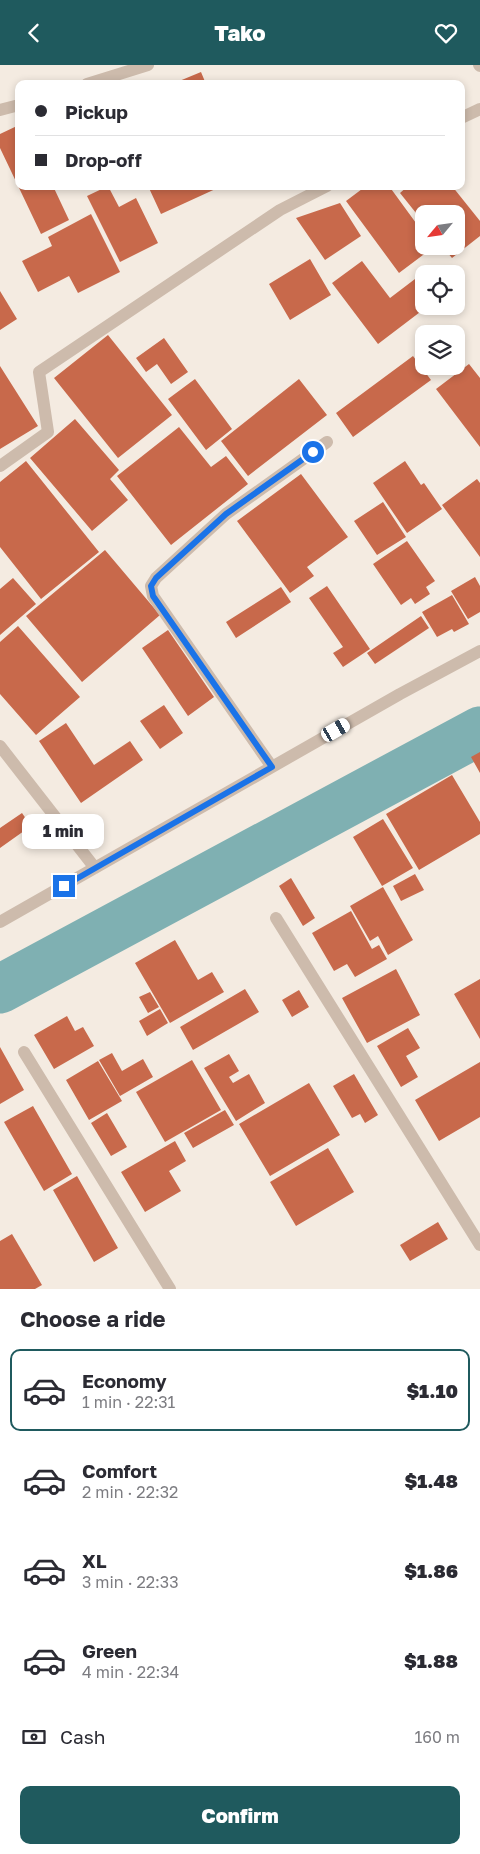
<!DOCTYPE html>
<html lang="en">
<head>
<meta charset="utf-8">
<style>
	body { margin:0; font-family:"Golos Text",sans-serif; background:#f7f7f7; color:#2b2b33; height:100vh; display:flex; flex-direction:column; font-size:19px; white-space:nowrap }
	* { box-sizing:border-box; margin:0 }
	p { font-size:16px; color:#7c7c81 }
	.icon { flex:none; width:28px; height:28px; fill:none; stroke:currentColor; stroke-width:2; stroke-linecap:round; stroke-linejoin:round }
	.map { position:relative; height:1224px; overflow:hidden }
	.details { display:flex; flex-direction:column; background:#fff; flex:1 }
	.details>* { flex:none }
	.banner { position:absolute; left:15px; top:15px; width:450px; height:110px; border-radius:10px; box-shadow:0 2px 8px #0003; display:grid; align-content:center; height:110px; padding:0 20px; background:#fff }
	.needle { width:32px; rotate:241deg }
	.buttons { position:absolute; left:415px; top:140px; display:grid; gap:10px }
	.buttons a { display:grid; place-items:center; width:50px; height:50px; border-radius:10px; background:#fff; box-shadow:0 2px 8px #0003; font-size:25px }
	.end { position:absolute; width:22px; height:22px; margin:-11px; border:6px solid #1a73e8; background:#fff; box-shadow:0 0 0 2px #fff }
	.from { border-radius:50% }
	.bubble { position:absolute; height:35px; border-radius:10px; background:#fff; box-shadow:0 2px 8px #0003; font-size:16px; font-weight:800; line-height:35px; text-align:center }
	.car { position:absolute; width:15px; height:30px; margin:-15px -8px; border-radius:6px; box-shadow:0 0 4px 1px #0007; background:linear-gradient(#fff 24%,#345 0 40%,#fff 0 76%,#345 0 86%,#fff 0) }
	.banner b { display:flex; align-items:center; gap:18px; height:48px; font-size:19px }
	.banner b+b { border-top:1px solid #e1e1e2 }
	.banner i { width:12px; height:12px; background:#2b2b33 }
	ul { padding:0; list-style:none }
	li { display:flex; align-items:center; gap:15px; height:82px; margin:0 10px 8px; padding:0 10px; border:2px solid transparent; border-radius:10px }
	li div { flex:1 }
	li b { display:block; font-size:19px }
	li em { font-style:normal; font-weight:800 }
	li.selected { border-color:#1f5a5e }
	li>.icon { width:45px; height:45px; stroke-width:1.5 }
	h2 { padding:0 20px; font-size:22px; line-height:60px }
	.pay { display:flex; align-items:center; gap:12px; height:55px; padding:0 20px; font-size:19px }
	.pay p { margin-inline-start:auto }
	.primary-button { display:flex; gap:10px; margin-top:auto; padding:10px 20px }
	.primary-button a { flex:1; height:58px; border-radius:10px; background:#1f5a5e; color:#fff; font-size:20px; font-weight:800; line-height:58px; text-align:center }
	header { display:flex; justify-content:space-between; align-items:center; height:65px; padding:0 20px; background:#1f5a5e; color:#fff; font-size:22px; font-weight:800 }
	.map>svg:first-child { display:block }
	.lines { fill:none; stroke-linecap:round; stroke-linejoin:round }
	.river { stroke:#7fb0b2; stroke-width:49 }
	.building { fill:#c8694b }
	.minor { stroke:#cdbbac; stroke-width:12 }
	.route { stroke:#1a73e8; stroke-width:6 }
</style>
</head>
<body>
<header><svg class="icon" aria-label="back" viewBox="0 0 24 24"><path d="M15 5l-7 7 7 7"/></svg>Tako<svg class="icon" aria-label="heart" viewBox="0 0 24 24"><path d="M12 20l-8-8c-3-5 5-10 8-4 3-6 11-1 8 4z"/></svg></header>
<div class="map">
<svg width="480" height="1224" viewBox="0 0 480 1224">
	<rect width="100%" height="100%" fill="#f4ebe1"/>
	<g class="lines">
		<!-- river -->
		<path class="river" d="M 0,924 L 480,666"/>
	</g>
	<!-- building -->
	<path class="building" d="M 201,7 L 206,19 L 172,19 Z
		M 19,60 L 19,121 L 53,121 L 69,155 L 41,169 L 0,83 L 0,69 Z
		M 108,121 L 119,142 L 136,133 L 158,178 L 120,197 L 87,131 Z
		M 148,121 L 222,121 L 161,149 Z
		M 366,121 L 389,121 L 424,169 L 424,181 L 435,181 L 399,208 L 346,136 Z
		M 408,121 L 452,121 L 480,156 L 480,171 L 452,193 L 442,181 L 456,181 L 456,149 L 424,149 L 424,158 L 400,128 Z
		M 340,138 L 361,171 L 325,195 L 296,153 Z
		M 91,149 L 120,207 L 78,228 L 69,211 L 38,227 L 22,196 L 52,181 L 48,172 Z
		M 310,194 L 331,230 L 290,255 L 269,219 Z
		M 362,196 L 390,233 L 415,214 L 424,225 L 424,241 L 428,241 L 378,279 L 332,218 Z
		M 0,226 L 17,254 L 0,265 Z
		M 108,270 L 172,350 L 118,393 L 54,313 Z
		M 164,273 L 188,307 L 171,319 L 157,299 L 146,307 L 136,293 Z
		M 413,291 L 431,315 L 353,372 L 336,348 Z
		M 469,299 L 480,313 L 480,382 L 436,324 Z
		M 0,301 L 38,361 L 0,384 Z
		M 195,314 L 232,364 L 206,385 L 168,334 Z
		M 299,314 L 327,350 L 248,411 L 221,376 Z
		M 75,354 L 119,405 L 110,414 L 128,435 L 92,466 L 30,393 Z
		M 179,362 L 211,402 L 226,391 L 248,419 L 171,480 L 117,411 Z
		M 26,396 L 99,487 L 41,534 L 0,482 L 0,417 Z
		M 405,396 L 421,420 L 424,418 L 442,444 L 407,468 L 373,418 Z
		M 301,409 L 348,472 L 307,502 L 314,511 L 290,528 L 237,456 Z
		M 477,414 L 480,418 L 480,492 L 442,440 Z
		M 383,437 L 406,472 L 377,490 L 354,456 Z
		M 407,476 L 435,516 L 426,522 L 430,529 L 415,539 L 411,533 L 401,540 L 373,499 Z
		M 105,485 L 160,550 L 82,617 L 26,551 Z
		M 475,512 L 480,521 L 480,547 L 468,554 L 451,526 Z
		M 13,513 L 36,539 L 0,570 L 0,524 Z
		M 327,521 L 370,584 L 343,602 L 333,588 L 343,582 L 309,533 Z
		M 281,522 L 291,537 L 236,573 L 226,557 Z
		M 452,530 L 469,559 L 454,567 L 452,564 L 437,572 L 422,547 Z
		M 421,551 L 429,563 L 375,599 L 367,588 Z
		M 18,561 L 80,632 L 36,670 L 0,629 L 0,577 Z
		M 168,565 L 214,632 L 188,651 L 142,583 Z
		M 164,640 L 183,668 L 160,684 L 140,656 Z
		M 66,658 L 94,700 L 130,676 L 143,695 L 81,738 L 39,676 Z
		M 480,687 L 480,708 L 471,692 Z
		M 452,710 L 480,757 L 480,769 L 419,805 L 386,749 Z
		M 22,748 L 31,761 L 0,783 L 0,763 Z
		M 383,754 L 413,803 L 382,821 L 353,772 Z
		M 415,809 L 424,825 L 401,836 L 393,821 Z
		M 291,813 L 315,853 L 303,861 L 279,821 Z
		M 383,822 L 413,875 L 388,890 L 378,871 L 370,876 L 350,841 Z
		M 351,846 L 372,884 L 379,880 L 387,894 L 355,912 L 347,899 L 334,906 L 312,868 Z
		M 175,875 L 198,915 L 212,907 L 224,927 L 170,958 L 135,898 Z
		M 396,904 L 420,950 L 367,978 L 342,933 Z
		M 480,914 L 480,974 L 454,929 Z
		M 245,924 L 259,947 L 193,985 L 180,962 Z
		M 299,925 L 309,942 L 292,952 L 282,935 Z
		M 150,927 L 159,942 L 148,948 L 139,932 Z
		M 160,944 L 168,958 L 147,971 L 139,956 Z
		M 67,951 L 75,966 L 83,962 L 94,981 L 54,1004 L 34,970 Z
		M 408,963 L 420,983 L 406,991 L 418,1012 L 401,1022 L 377,981 Z
		M 0,982 L 24,1025 L 0,1039 Z
		M 112,988 L 122,1006 L 143,994 L 153,1012 L 120,1031 L 99,995 Z
		M 229,989 L 239,1006 L 229,1012 L 233,1018 L 249,1009 L 265,1038 L 236,1056 L 204,1003 Z
		M 192,995 L 221,1045 L 165,1077 L 136,1027 Z
		M 98,996 L 122,1036 L 89,1055 L 66,1015 Z
		M 480,997 L 480,1052 L 439,1076 L 415,1035 Z
		M 354,1009 L 378,1050 L 365,1058 L 360,1049 L 352,1053 L 333,1021 Z
		M 309,1018 L 340,1070 L 270,1111 L 239,1059 Z
		M 33,1041 L 72,1109 L 44,1126 L 4,1057 Z
		M 225,1045 L 234,1060 L 193,1083 L 184,1068 Z
		M 107,1048 L 127,1082 L 111,1091 L 91,1058 Z
		M 175,1076 L 186,1096 L 169,1106 L 181,1126 L 145,1147 L 121,1107 Z
		M 328,1083 L 354,1127 L 296,1161 L 270,1117 Z
		M 77,1111 L 118,1183 L 94,1197 L 53,1125 Z
		M 438,1157 L 448,1174 L 410,1196 L 400,1180 Z
		M 12,1169 L 42,1220 L 35,1224 L 0,1224 L 0,1176 Z"/>
	<g class="lines">
		<!-- minor -->
		<path class="minor" d="M 479,0 L 480,1
			M 87,19 L 148,0
			M 0,45 L 19,40
			M 461,53 L 480,44
			M 0,401 L 48,367 L 39,307 L 280,145 L 327,121
			M 0,681 L 95,803
			M 272,702 L 153,531 L 151,521 L 156,513 L 226,449 L 327,377
			M 276,853 L 480,1180
			M 0,857 L 400,629 L 480,586
			M 24,987 L 170,1224"/>
	</g>
	<g class="lines">
		<!-- route -->
		<path class="route" d="M 64,821 L 272,702 L 153,531 L 151,521 L 156,513 L 226,449 L 313,387"/>
	</g>
</svg>
<div class="buttons">
<a><svg class="needle" viewBox="-14 -14 28 28"><path d="M0-13l5 13h-10z" fill="#e53935"/><path d="M0 13l5-13h-10z" fill="#7c7c81"/></svg></a>
<a><svg class="icon" aria-label="locate" viewBox="0 0 24 24"><circle cx="12" cy="12" r="6"/><path d="M12 2v4M12 18v4M2 12h4M18 12h4"/></svg></a>
<a><svg class="icon" aria-label="layers" viewBox="0 0 24 24"><path d="M12 4l9 5-9 5-9-5zM3 14l9 5 9-5"/></svg></a>
</div>
<i class="end from" style="left:313px;top:387px"></i>
<i class="end" style="left:64px;top:821px"></i>
<div class="bubble" style="left:22px;top:749px;width:82px">1 min</div>
<i class="car" style="left:336px;top:665px;rotate:60deg"></i>
<div class="banner">
<b><i class="from"></i>Pickup</b>
<b><i></i>Drop-off</b>
</div>
</div>
<section class="details">
<h2>Choose a ride</h2>
<ul>
<li class="selected"><svg class="icon" aria-label="car" viewBox="0 0 24 24"><path d="M5 17H2v-5l4-1 3-4h7l3 4 3 1v5h-3M9 17h6M6 11h13"/><circle cx="7" cy="17" r="2"/><circle cx="17" cy="17" r="2"/></svg><div><b>Economy</b><p>1 min · 22:31</p></div><em>$1.10</em></li>
<li><svg class="icon" aria-label="car" viewBox="0 0 24 24"><path d="M5 17H2v-5l4-1 3-4h7l3 4 3 1v5h-3M9 17h6M6 11h13"/><circle cx="7" cy="17" r="2"/><circle cx="17" cy="17" r="2"/></svg><div><b>Comfort</b><p>2 min · 22:32</p></div><em>$1.48</em></li>
<li><svg class="icon" aria-label="car" viewBox="0 0 24 24"><path d="M5 17H2v-5l4-1 3-4h7l3 4 3 1v5h-3M9 17h6M6 11h13"/><circle cx="7" cy="17" r="2"/><circle cx="17" cy="17" r="2"/></svg><div><b>XL</b><p>3 min · 22:33</p></div><em>$1.86</em></li>
<li><svg class="icon" aria-label="car" viewBox="0 0 24 24"><path d="M5 17H2v-5l4-1 3-4h7l3 4 3 1v5h-3M9 17h6M6 11h13"/><circle cx="7" cy="17" r="2"/><circle cx="17" cy="17" r="2"/></svg><div><b>Green</b><p>4 min · 22:34</p></div><em>$1.88</em></li>
</ul>
<div class="pay"><svg class="icon" aria-label="cash" viewBox="0 0 24 24"><path d="M3 7h18v10H3z"/><circle cx="12" cy="12" r="2"/></svg>Cash<p>160 m</p></div>
<div class="primary-button"><a>Confirm</a></div>
</section>
</body>
</html>
